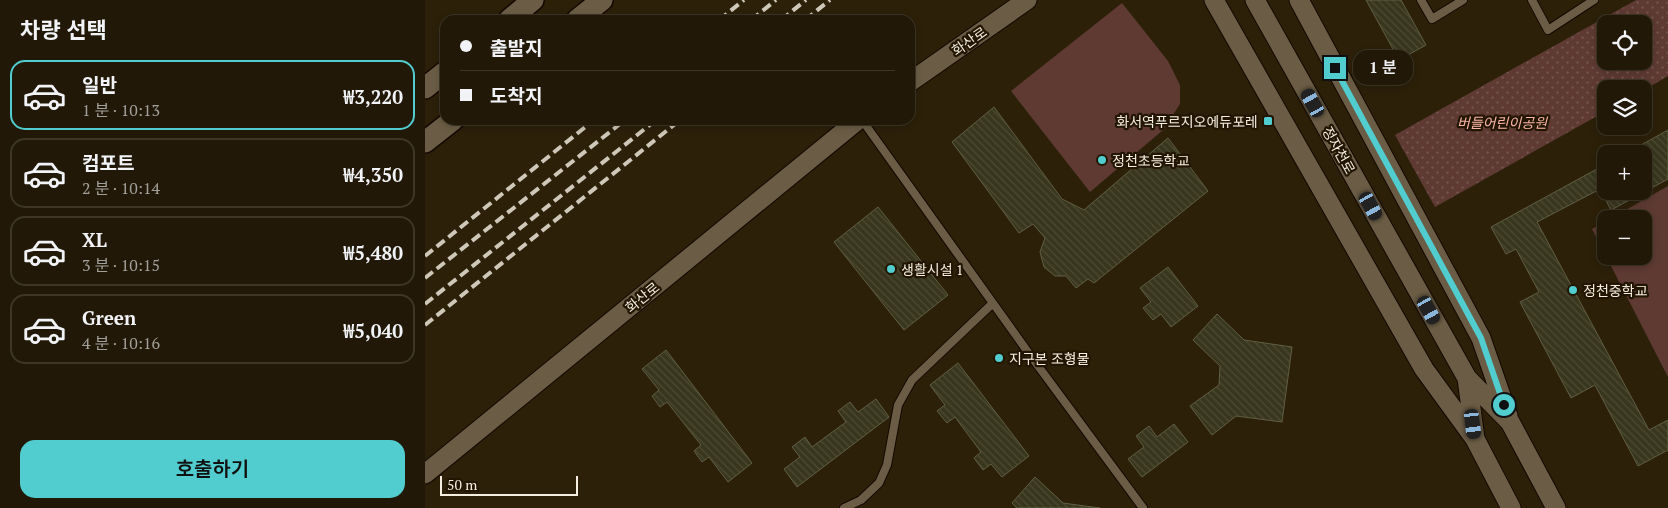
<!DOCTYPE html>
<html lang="ko">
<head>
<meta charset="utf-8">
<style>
	body { margin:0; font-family:"PT Serif","Noto Sans KR",serif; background:#292111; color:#f1f3f6; height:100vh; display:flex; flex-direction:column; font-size:19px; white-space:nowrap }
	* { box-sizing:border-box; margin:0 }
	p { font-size:16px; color:#a2a09b }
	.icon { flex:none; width:28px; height:28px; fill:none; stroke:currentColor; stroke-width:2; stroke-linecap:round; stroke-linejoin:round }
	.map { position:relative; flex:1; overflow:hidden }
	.panel { display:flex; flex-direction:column; background:#211807; width:425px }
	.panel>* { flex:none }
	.hud { position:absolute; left:15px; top:15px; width:475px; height:110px; border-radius:15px; box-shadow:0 2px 8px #0003,0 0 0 1px #3e3728; display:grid; align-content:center; height:110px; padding:0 20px; background:#211807 }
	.fabs { position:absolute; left:1172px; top:15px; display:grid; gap:10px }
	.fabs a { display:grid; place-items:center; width:55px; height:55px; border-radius:10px; background:#211807; box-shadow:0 2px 8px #0003,0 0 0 1px #3e3728; font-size:25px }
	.scale { position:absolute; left:15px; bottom:12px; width:138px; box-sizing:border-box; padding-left:5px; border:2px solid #f5eddf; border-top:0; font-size:14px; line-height:18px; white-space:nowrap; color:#f5eddf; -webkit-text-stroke:4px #221602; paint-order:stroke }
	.end { position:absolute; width:22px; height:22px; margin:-11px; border:6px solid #52cdcf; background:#111; box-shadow:0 0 0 2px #111 }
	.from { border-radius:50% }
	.bubble { position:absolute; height:35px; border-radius:15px; background:#211807; box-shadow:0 2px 8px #0003,0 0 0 1px #3e3728; font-size:16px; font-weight:600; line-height:35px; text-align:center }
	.car { position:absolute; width:15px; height:30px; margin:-15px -8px; border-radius:6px; box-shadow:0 0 4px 1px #0007; background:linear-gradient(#222 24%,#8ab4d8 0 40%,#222 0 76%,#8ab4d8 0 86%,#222 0) }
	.hud b { display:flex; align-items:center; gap:18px; height:48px; font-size:19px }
	.hud b+b { border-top:1px solid #3e3728 }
	.hud i { width:12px; height:12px; background:#f1f3f6 }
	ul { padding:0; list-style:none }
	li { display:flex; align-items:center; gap:15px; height:70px; margin:0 10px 8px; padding:0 10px; border:2px solid #3e3728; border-radius:15px }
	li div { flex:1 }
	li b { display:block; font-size:19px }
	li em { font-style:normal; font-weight:600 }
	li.current { border-color:#52cdcf }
	li>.icon { width:45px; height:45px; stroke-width:1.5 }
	h2 { padding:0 20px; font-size:22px; line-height:60px }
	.button { display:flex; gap:10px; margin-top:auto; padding:10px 20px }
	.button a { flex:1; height:58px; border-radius:15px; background:#52cdcf; color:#111; font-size:20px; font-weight:600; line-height:58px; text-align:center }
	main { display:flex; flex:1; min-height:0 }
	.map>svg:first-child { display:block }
	.grass { fill:#5e3a33 }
	.park { fill:url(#park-dots); fill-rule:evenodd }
	.building { fill:url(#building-back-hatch); stroke:#605e43 }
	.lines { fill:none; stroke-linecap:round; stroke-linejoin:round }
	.service-casing { stroke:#140900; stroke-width:10 }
	.tertiary-casing { stroke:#140900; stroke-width:21 }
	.secondary-casing { stroke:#140900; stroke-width:24 }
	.service { stroke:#6b5d45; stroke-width:8 }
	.tertiary { stroke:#6b5d45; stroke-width:19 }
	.secondary { stroke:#6b5d45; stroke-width:21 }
	.rail { stroke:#cfc7b7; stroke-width:4; stroke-dasharray:10 5; stroke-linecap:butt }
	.route { stroke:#52cdcf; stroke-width:6 }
	.poi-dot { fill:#52cdcf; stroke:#221602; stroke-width:2 }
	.labels { text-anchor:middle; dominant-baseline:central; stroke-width:4.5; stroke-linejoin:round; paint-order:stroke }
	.street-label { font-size:14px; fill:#f5eddf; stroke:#221602 }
	.poi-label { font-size:14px; fill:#f5eddf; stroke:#221602; text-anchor:start }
	.park-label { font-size:14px; font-style:italic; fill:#fbb5a6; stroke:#221602 }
</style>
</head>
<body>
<main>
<section class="panel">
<h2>차량 선택</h2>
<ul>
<li class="current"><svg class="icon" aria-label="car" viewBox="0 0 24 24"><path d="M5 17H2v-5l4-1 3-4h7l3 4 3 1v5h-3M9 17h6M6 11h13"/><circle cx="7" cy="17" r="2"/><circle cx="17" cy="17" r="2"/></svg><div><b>일반</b><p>1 분 · 10:13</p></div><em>₩3,220</em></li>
<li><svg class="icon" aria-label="car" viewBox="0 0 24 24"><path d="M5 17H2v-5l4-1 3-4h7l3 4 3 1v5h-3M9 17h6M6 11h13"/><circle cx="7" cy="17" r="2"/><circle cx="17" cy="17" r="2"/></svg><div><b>컴포트</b><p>2 분 · 10:14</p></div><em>₩4,350</em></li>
<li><svg class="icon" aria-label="car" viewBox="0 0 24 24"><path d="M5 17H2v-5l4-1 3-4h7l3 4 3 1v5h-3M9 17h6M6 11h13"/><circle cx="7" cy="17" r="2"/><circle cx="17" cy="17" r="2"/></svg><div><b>XL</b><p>3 분 · 10:15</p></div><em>₩5,480</em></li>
<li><svg class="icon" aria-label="car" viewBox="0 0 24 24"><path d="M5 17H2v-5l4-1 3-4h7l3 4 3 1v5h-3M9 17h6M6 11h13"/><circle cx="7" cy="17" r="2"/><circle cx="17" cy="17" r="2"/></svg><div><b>Green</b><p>4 분 · 10:16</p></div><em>₩5,040</em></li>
</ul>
<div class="button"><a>호출하기</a></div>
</section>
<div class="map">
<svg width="1243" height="508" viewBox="0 0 1243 508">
	<defs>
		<pattern id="park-dots" width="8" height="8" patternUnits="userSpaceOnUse" patternTransform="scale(1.25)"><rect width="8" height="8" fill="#5e3a33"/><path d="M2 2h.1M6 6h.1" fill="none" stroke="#765750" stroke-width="1.8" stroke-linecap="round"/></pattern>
		<pattern id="building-back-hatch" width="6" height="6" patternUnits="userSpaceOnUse" patternTransform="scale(1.25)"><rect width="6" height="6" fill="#38361d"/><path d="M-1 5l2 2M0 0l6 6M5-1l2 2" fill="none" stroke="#4c4a33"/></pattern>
	</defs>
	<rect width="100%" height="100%" fill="#2c2009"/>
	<!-- grass -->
	<path class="grass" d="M 697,3 L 743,61 L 755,85 L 755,104 L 738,130 L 665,192 L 586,91 Z
		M 1243,186 L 1243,377 L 1167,229 L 1181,221 L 1181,256 L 1219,256 L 1219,219 L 1185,219 Z"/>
	<!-- park -->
	<path class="park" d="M 1211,0 L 1243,0 L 1243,76 L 1219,90 L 1181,89 L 1181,111 L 1010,207 L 970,135 ZM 1181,24 L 1219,24 L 1219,61 L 1181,61 Z"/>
	<!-- building -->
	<path class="building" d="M 941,0 L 976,0 L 1001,45 L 974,60 Z
		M 569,107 L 637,199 L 659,210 L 743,138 L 783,191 L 669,283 L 663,279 L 651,288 L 641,276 L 630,276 L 619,267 L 615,252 L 620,238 L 608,224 L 594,233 L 527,142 Z
		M 1243,130 L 1243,179 L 1186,210 L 1175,189 L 1112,222 L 1224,430 L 1243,420 L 1243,450 L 1213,466 L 1170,385 L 1146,398 L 1095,302 L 1114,292 L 1091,249 L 1081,254 L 1066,227 L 1181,164 L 1181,191 L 1219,191 L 1219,154 L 1200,154 Z
		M 453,207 L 523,295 L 479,330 L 409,242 Z
		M 743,267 L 773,306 L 746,327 L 736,314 L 728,320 L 718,308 L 726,302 L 715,288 Z
		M 792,314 L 819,340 L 867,347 L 857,422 L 811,416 L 787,435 L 765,406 L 794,385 L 795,366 L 768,340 Z
		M 241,350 L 327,463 L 303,482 L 284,457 L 277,462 L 269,451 L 276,445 L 242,402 L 235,407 L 227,396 L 234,390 L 217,369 Z
		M 533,363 L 604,456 L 577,477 L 566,464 L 558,470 L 549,458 L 556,452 L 530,417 L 522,423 L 512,411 L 520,405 L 505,385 Z
		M 451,399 L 464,417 L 372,487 L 359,469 L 375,457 L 367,447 L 380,437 L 387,447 L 421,422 L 413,411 L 425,402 L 433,412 Z
		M 749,424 L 763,442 L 717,477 L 703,459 L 719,447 L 711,436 L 724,426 L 732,437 Z
		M 610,477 L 638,503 L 675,508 L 592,508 L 587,503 Z"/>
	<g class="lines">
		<defs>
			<path id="service" d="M 996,0 L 1007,19 L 1038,0
				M 1107,0 L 1123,30 L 1169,0
				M 437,120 L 605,355 L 718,508
				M 419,508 L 436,500 L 454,483 L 462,465 L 473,405 L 487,380 L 568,303"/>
			<path id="tertiary" d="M 789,0 L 999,369 L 1050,439
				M 830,0 L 1042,378 L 1085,422 L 1131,508
				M 874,0 L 1056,338 L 1083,416
				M 485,82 L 602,0
				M 1042,378 L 1050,439 L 1086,508
				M 0,474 L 433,120"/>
			<path id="secondary" d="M 84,20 L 108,0
				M 152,20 L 177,0
				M 0,88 L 20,72
				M 0,142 L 28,120"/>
		</defs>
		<!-- service casing -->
		<use href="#service" class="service-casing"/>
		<!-- tertiary casing -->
		<use href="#tertiary" class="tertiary-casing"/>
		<!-- secondary casing -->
		<use href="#secondary" class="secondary-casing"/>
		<!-- service -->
		<use href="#service" class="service"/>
		<!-- tertiary -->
		<use href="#tertiary" class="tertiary"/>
		<!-- secondary -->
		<use href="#secondary" class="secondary"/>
		<!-- rail -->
		<path class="rail" d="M 294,20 L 319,0
			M 326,20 L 351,0
			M 356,20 L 381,0
			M 380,20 L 405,0
			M 0,256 L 169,120
			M 0,278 L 200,120
			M 0,304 L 231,120
			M 0,325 L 255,120"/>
	</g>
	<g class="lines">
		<!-- route -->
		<path class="route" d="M 910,68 L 1056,338 L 1079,405"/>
	</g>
	<!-- markers -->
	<g class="poi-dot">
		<rect x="838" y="116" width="10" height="10" rx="2.5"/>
		<circle cx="677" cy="160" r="5"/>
		<circle cx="466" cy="269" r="5"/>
		<circle cx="1148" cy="290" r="5"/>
		<circle cx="574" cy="358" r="5"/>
	</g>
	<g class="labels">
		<!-- street labels -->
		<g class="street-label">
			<text transform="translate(544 41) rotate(-35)">화산로</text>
			<text transform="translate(914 150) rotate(61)">정자천로</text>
			<text transform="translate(217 297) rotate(-39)">화산로</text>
		</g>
		<!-- poi labels -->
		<g class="poi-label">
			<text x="833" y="121" text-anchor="end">화서역푸르지오에듀포레</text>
			<text x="687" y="160">정천초등학교</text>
			<text x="476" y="269">생활시설 1</text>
			<text x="1158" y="290">정천중학교</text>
			<text x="584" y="358">지구본 조형물</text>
		</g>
		<!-- park labels -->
		<g class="park-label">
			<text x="1077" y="122">버들어린이공원</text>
		</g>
	</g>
</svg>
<div class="fabs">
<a><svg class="icon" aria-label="locate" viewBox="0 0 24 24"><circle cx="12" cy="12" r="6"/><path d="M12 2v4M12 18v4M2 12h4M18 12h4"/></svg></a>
<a><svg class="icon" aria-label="layers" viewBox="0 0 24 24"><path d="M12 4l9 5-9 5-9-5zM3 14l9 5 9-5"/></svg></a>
<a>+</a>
<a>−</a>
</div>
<div class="scale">50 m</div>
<i class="end from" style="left:1079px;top:405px"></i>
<i class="end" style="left:910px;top:68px"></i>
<div class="bubble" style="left:928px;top:50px;width:60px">1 분</div>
<i class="car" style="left:888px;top:103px;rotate:331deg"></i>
<i class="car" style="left:946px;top:206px;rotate:151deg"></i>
<i class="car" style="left:1004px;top:310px;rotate:151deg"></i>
<i class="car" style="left:1048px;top:424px;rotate:173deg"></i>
<div class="hud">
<b><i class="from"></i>출발지</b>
<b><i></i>도착지</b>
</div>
</div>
</main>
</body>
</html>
